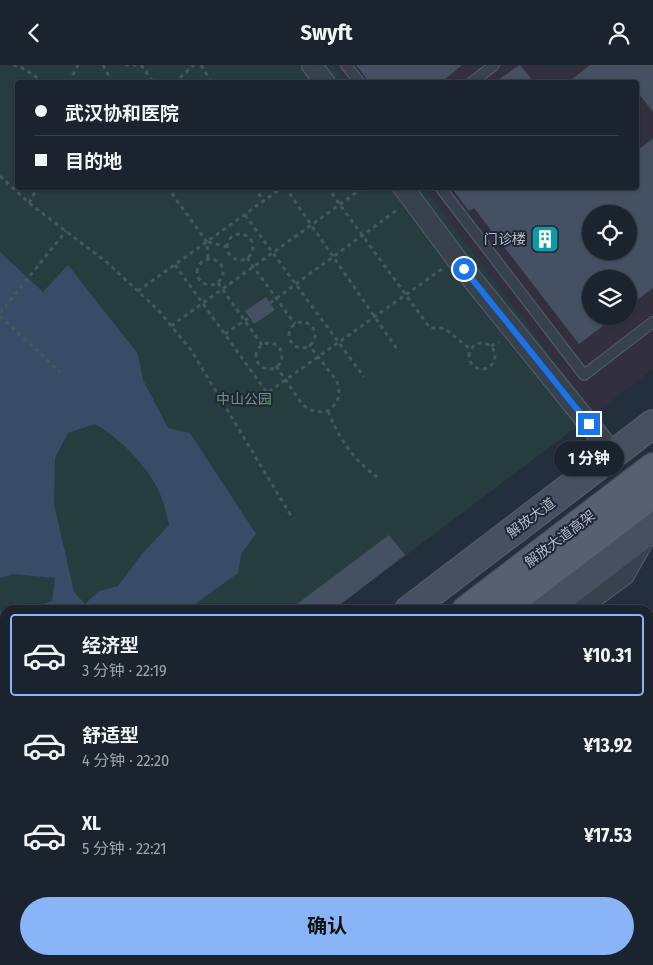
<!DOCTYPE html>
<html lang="zh">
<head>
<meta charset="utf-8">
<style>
	body { margin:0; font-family:"Fira Sans Condensed","Noto Sans SC",sans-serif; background:#242b36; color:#f1f3f6; height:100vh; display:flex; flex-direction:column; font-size:19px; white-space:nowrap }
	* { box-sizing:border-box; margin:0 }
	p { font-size:16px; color:#a0a4aa }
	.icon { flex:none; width:28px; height:28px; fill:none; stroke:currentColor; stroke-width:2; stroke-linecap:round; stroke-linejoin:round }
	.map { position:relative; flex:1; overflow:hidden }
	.panel { position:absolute; left:0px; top:540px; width:654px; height:360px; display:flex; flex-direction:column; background:#1b232e; border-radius:15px 15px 0 0; box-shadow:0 1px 4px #0004,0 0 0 1px #39404a }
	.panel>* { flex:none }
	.banner { position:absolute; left:15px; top:15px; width:624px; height:110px; border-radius:5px; box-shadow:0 1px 4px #0004,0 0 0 1px #39404a; display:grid; align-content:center; height:110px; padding:0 20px; background:#1b232e }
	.fabs { position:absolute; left:582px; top:140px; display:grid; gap:10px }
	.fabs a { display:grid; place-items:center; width:55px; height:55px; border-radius:50%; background:#1b232e; box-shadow:0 1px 4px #0004,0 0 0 1px #39404a; font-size:25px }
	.end { position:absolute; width:22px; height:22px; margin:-11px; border:6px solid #1a73e8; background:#fff; box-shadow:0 0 0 2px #fff }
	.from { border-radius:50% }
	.bubble { position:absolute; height:35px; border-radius:18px; background:#1b232e; box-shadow:0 1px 4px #0004,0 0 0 1px #39404a; font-size:16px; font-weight:700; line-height:35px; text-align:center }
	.banner b { display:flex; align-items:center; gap:18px; height:48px; font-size:19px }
	.banner b+b { border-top:1px solid #39404a }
	.banner i { width:12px; height:12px; background:#f1f3f6 }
	ul { padding:9px 0 0; list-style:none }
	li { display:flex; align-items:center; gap:15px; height:82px; margin:0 10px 8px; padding:0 10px; border:2px solid transparent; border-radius:5px }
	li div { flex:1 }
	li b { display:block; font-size:19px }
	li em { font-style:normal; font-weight:700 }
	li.selected { border-color:#8ab4f8 }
	li>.icon { width:45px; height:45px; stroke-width:1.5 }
	.cta { display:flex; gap:10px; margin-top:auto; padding:10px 20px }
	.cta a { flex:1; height:58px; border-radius:30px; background:#8ab4f8; color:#111; font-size:20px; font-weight:700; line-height:58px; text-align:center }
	header { display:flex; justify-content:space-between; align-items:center; height:65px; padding:0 20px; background:#1b232e; font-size:22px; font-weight:700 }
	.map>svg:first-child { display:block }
	.medical { fill:#32303f; fill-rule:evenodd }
	.green { fill:#263c3f }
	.water { fill:#394c67; fill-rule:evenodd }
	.building { fill:#455162; fill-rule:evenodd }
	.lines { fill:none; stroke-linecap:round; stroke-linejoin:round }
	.service-casing { stroke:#565f6c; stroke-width:12 }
	.minor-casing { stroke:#565f6c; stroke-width:22 }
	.tertiary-casing { stroke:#565f6c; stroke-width:26 }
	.secondary-casing { stroke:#565f6c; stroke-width:30 }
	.primary-casing { stroke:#414a57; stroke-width:30 }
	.path { stroke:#44595c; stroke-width:3; stroke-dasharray:4 4; stroke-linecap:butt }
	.service { stroke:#38414e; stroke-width:10 }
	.minor { stroke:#38414e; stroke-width:20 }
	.tertiary { stroke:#38414e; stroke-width:24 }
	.secondary { stroke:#465061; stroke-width:28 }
	.primary { stroke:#56606e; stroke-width:28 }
	.route { stroke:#1a73e8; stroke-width:6 }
	.labels { text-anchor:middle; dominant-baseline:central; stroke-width:4; stroke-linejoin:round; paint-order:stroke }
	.poi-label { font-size:14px; fill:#b4bcc9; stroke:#1d2633; text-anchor:end }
	.park-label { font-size:14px; fill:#6b9a76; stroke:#1d2633 }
	.street-label { font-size:14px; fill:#b4bcc9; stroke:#1d2633 }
</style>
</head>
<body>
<header><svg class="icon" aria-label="back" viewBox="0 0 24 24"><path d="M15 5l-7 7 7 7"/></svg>Swyft<svg class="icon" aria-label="person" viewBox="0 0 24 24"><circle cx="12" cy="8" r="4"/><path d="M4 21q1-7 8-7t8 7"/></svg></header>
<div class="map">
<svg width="653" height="900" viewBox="0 0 653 900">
	<rect width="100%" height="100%" fill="#242f3e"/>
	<!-- medical -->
	<path class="medical" d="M 334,0 L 653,0 L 653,304 L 594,349 L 425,123 L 636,122 L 636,18 L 347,17 ZM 591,149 L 629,149 L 629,186 L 591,186 ZM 591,214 L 629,214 L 629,251 L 591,251 Z"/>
	<!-- green -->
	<path class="green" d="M 0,0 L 334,0 L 347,17 L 18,18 L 18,122 L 425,123 L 594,349 L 333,545 L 5,545 L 5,780 L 0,774 Z"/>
	<!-- water -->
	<path class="water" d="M 0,187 L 43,227 L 68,200 L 138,289 L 143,315 L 168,363 L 190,368 L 256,469 L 241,489 L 238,508 L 187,545 L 26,545 L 52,536 L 55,513 L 13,509 L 0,513 ZM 95,359 C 120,373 153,406 162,434 C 165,442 167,451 169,460 L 142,489 L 118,521 L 99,526 L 85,539 L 74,527 L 54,439 L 55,393 L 68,368 Z
		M 0,545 L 5,550 L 5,616 L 0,612 Z"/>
	<!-- building -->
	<path class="building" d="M 356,0 L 462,0 L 440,18 L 370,18 Z
		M 520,0 L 535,18 L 493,18 Z
		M 590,0 L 653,0 L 653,47 L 636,25 L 636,18 L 567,18 Z
		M 653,74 L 653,223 L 629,241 L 629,214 L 591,214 L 591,251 L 616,251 L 579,279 L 474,143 L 469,146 L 451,122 L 636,122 L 636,86 ZM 591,149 L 629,149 L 629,186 L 591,186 Z
		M 266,232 L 275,245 L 254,259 L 245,246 Z
		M 389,470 L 405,490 L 333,545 L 289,545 Z"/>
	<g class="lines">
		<defs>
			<path id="service" d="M 346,0 L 360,18
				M 471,18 L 494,0
				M 440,122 L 584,310 L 653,257
				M 649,827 L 653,824
				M 555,900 L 561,895"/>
			<path id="minor" d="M 312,0 L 325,18
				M 403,122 L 464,204 L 614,390
				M 577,545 L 624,510 L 646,471
				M 113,900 L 119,895"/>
			<path id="tertiary" d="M 289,895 L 293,900"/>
			<path id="secondary" d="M 409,545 L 653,359
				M 544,545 L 653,462
				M 0,859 L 5,855
				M 78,900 L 85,895"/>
			<path id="primary" d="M 466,545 L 653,402
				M 500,545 L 653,429
				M 3,900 L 9,895
				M 35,900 L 41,895"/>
		</defs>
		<!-- service casing -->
		<use href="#service" class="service-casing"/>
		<!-- minor casing -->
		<use href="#minor" class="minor-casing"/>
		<!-- tertiary casing -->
		<use href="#tertiary" class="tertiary-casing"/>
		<!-- secondary casing -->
		<use href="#secondary" class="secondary-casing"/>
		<!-- primary casing -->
		<use href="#primary" class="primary-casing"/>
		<!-- path -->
		<path class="path" d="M 13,0 L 19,1 L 46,18
			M 103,0 L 108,9 L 107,18
			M 125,0 L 136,0
			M 141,0 L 154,18
			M 201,0 L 212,18
			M 74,18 L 73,9 L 78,0
			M 174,18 L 194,0
			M 0,111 L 29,138 L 109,199 L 159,246 L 191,285 L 293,454
			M 167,122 L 207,177 L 208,194
			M 254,122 L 264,136
			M 285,122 L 399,287
			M 327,122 L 430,263 L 444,263 L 470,284
			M 29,138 L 38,122
			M 245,150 L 364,312
			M227 182a13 13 0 1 1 26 0a13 13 0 1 1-26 0Z
			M 208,177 L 227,182
			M 247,193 L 295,259
			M197 207a13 13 0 1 1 26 0a13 13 0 1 1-26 0Z
			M 175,200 L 267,328 L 442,204
			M 218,218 L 262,280
			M 138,226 L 283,122
			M 270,238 L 397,145
			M 0,248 L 66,166
			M 0,251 L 60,307
			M289 270a13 13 0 1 1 26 0a13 13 0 1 1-26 0Z
			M 171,261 L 364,122
			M 225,269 L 250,252
			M469 291a13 13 0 1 1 26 0a13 13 0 1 1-26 0Z
			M256 291a13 13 0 1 1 26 0a13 13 0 1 1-26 0Z
			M 491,281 L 499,277
			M 276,301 L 302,339 C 310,346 317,348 328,346 C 339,337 342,328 336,315 L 309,280
			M 328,346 C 339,374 353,394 377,412
			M 22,539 L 25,545
			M 0,633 L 4,637"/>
		<!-- service -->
		<use href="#service" class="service"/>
		<!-- minor -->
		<use href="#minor" class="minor"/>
		<!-- tertiary -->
		<use href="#tertiary" class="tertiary"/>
		<!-- secondary -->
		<use href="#secondary" class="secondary"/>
		<!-- primary -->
		<use href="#primary" class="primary"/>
	</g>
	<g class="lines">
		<!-- route -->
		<path class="route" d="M 464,204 L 589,359"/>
	</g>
	<!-- icons -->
	<defs>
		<symbol id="building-square" viewBox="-11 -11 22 22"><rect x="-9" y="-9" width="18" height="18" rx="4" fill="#0f9aa8" stroke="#1d2633"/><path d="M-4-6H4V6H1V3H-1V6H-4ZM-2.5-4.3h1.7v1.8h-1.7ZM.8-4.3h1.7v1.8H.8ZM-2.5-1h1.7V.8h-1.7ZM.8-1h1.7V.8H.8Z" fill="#fff"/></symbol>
	</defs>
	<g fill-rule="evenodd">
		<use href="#building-square" x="529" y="158" width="32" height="32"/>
	</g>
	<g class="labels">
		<!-- poi labels -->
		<g class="poi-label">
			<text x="526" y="174">门诊楼</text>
		</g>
		<!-- park labels -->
		<g class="park-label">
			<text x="244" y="334">中山公园</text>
		</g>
		<!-- street labels -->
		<g class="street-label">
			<text transform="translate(531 453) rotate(-37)">解放大道</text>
			<text transform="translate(560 474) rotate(-37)">解放大道高架</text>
		</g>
	</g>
</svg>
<div class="fabs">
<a><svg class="icon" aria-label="locate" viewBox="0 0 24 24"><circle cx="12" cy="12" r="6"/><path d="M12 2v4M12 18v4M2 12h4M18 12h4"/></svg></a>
<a><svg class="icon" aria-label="layers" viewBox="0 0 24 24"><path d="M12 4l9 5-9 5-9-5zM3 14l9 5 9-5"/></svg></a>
</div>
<i class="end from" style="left:464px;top:204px"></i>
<i class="end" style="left:589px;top:359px"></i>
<div class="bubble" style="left:554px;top:376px;width:70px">1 分钟</div>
<div class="banner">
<b><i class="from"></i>武汉协和医院</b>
<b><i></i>目的地</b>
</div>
<section class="panel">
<ul>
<li class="selected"><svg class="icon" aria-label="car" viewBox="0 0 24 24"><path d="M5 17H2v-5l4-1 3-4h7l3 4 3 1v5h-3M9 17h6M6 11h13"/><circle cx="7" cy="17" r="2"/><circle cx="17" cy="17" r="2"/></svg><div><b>经济型</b><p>3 分钟 · 22:19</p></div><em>¥10.31</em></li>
<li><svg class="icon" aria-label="car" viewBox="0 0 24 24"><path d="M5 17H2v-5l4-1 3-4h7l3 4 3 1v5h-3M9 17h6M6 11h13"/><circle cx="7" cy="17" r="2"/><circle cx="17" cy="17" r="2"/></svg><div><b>舒适型</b><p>4 分钟 · 22:20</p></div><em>¥13.92</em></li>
<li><svg class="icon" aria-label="car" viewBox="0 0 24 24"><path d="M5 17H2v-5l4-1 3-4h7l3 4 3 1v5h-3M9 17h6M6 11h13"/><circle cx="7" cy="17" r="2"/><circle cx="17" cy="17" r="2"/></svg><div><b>XL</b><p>5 分钟 · 22:21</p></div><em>¥17.53</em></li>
</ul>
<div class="cta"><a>确认</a></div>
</section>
</div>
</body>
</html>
